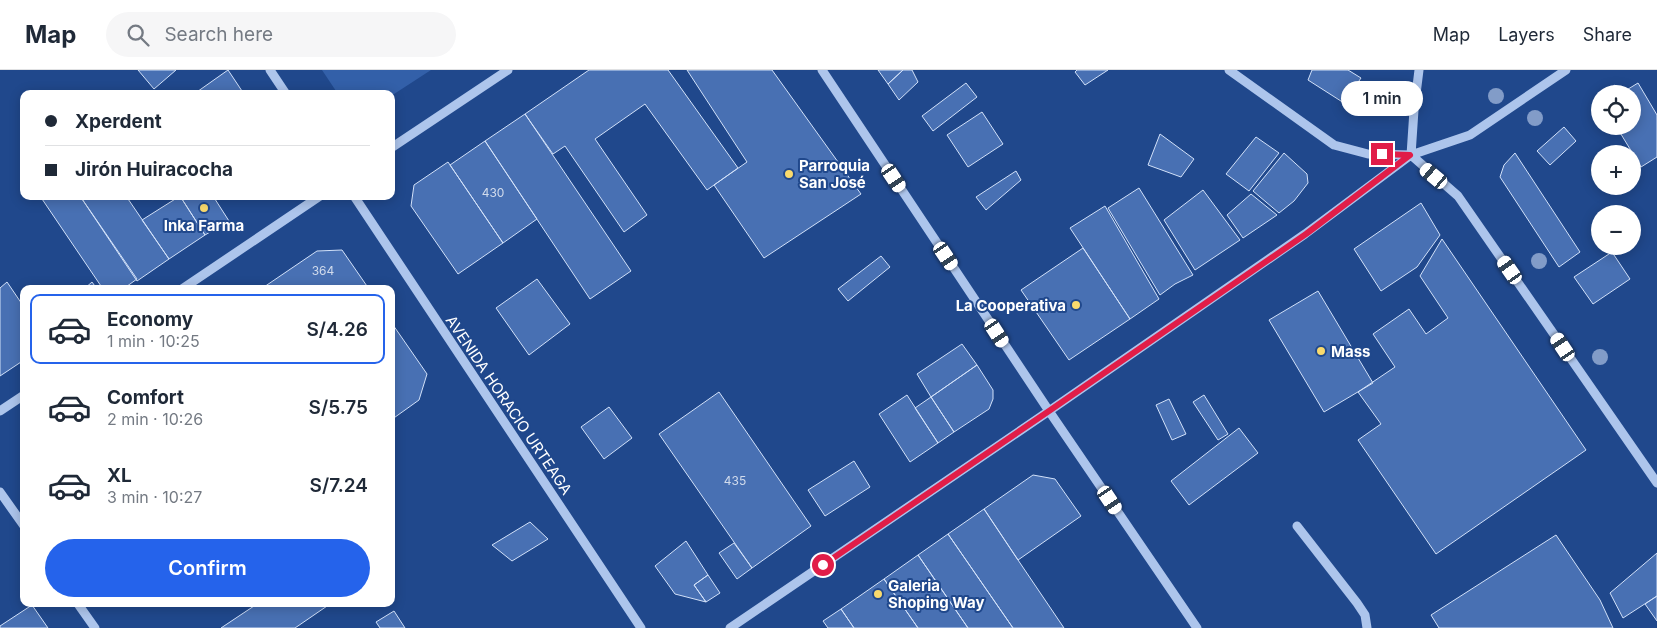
<!DOCTYPE html>
<html lang="en">
<head>
<meta charset="utf-8">
<style>
	body { margin:0; font-family:Inter,sans-serif; background:#f6f6f7; color:#1f2937; height:100vh; display:flex; flex-direction:column; font-size:19px; white-space:nowrap }
	* { box-sizing:border-box; margin:0 }
	p { font-size:16px; color:#747a83 }
	.icon { flex:none; width:28px; height:28px; fill:none; stroke:currentColor; stroke-width:2; stroke-linecap:round; stroke-linejoin:round }
	.map { position:relative; flex:1; overflow:hidden }
	.sheet { position:absolute; left:20px; top:215px; width:375px; height:322px; display:flex; flex-direction:column; background:#fff; border-radius:10px; box-shadow:0 2px 12px #0003 }
	.sheet>* { flex:none }
	.guide { position:absolute; left:20px; top:20px; width:375px; height:110px; border-radius:10px; box-shadow:0 2px 12px #0003; display:grid; align-content:center; height:110px; padding:0 25px; background:#fff }
	.fabs { position:absolute; left:1591px; top:15px; display:grid; gap:10px }
	.fabs a { display:grid; place-items:center; width:50px; height:50px; border-radius:50%; background:#fff; box-shadow:0 2px 12px #0003; font-size:25px }
	.end { position:absolute; width:22px; height:22px; margin:-11px; border:6px solid #e11d48; background:#fff; box-shadow:0 0 0 2px #fff }
	.from { border-radius:50% }
	.bubble { position:absolute; height:35px; border-radius:18px; background:#fff; box-shadow:0 2px 12px #0003; font-size:16px; font-weight:600; line-height:35px; text-align:center }
	.car { position:absolute; width:15px; height:30px; margin:-15px -8px; border-radius:6px; box-shadow:0 0 4px 1px #0007; background:linear-gradient(#fff 24%,#345 0 40%,#fff 0 76%,#345 0 86%,#fff 0) }
	.guide b { display:flex; align-items:center; gap:18px; height:48px; font-size:19px }
	.guide b+b { border-top:1px solid #e0e1e3 }
	.guide i { width:12px; height:12px; background:#1f2937 }
	ul { padding:9px 0 0; list-style:none }
	li { display:flex; align-items:center; gap:15px; height:70px; margin:0 10px 8px; padding:0 15px; border:2px solid transparent; border-radius:10px }
	li div { flex:1 }
	li b { display:block; font-size:19px }
	li em { font-style:normal; font-weight:600 }
	li.on { border-color:#2563eb }
	li>.icon { width:45px; height:45px; stroke-width:1.5 }
	.cta { display:flex; gap:10px; margin-top:auto; padding:10px 25px }
	.cta a { flex:1; height:58px; border-radius:30px; background:#2563eb; color:#fff; font-size:20px; font-weight:600; line-height:58px; text-align:center }
	header { display:flex; align-items:center; gap:30px; box-sizing:border-box; height:70px; padding:0 25px; background:#fff; border-bottom:1px solid #e0e1e3 }
	header strong { font-size:24px }
	nav { display:flex; gap:28px; margin-inline-start:auto; font-size:18px }
	.search { width:350px; height:45px; background:#f6f6f7; display:flex; align-items:center; gap:12px; box-sizing:border-box; padding:0 18px; border-radius:28px; color:#747a83; font-size:19px }
	.map>svg:first-child { display:block }
	.green { fill:#3360a9 }
	.building { fill:#4870b3; stroke:#d2e1f9 }
	.lines { fill:none; stroke-linecap:round; stroke-linejoin:round }
	.minor { stroke:#adc5ec; stroke-width:9 }
	.tree { fill:#829cc8 }
	.route { stroke:#e11d48; stroke-width:6 }
	.poi-dot { fill:#f9da6d; stroke:#20488c; stroke-width:2 }
	.labels { text-anchor:middle; dominant-baseline:central; stroke-width:4; stroke-linejoin:round; paint-order:stroke }
	.number-label { font-size:12px; fill:#d1dbec }
	.poi-label { font-size:15px; font-weight:bold; fill:#fff; stroke:#20488c; text-anchor:start }
	.street-label { font-size:15px; fill:#fff; stroke:#20488c }
</style>
</head>
<body>
<header>
<strong>Map</strong>
<div class="search"><svg class="icon" aria-label="search" viewBox="0 0 24 24"><circle cx="10" cy="10" r="6"/><path d="M15 15l6 6"/></svg>Search here</div>
<nav><a>Map</a><a>Layers</a><a>Share</a></nav>
</header>
<div class="map">
<svg width="1657" height="558" viewBox="0 0 1657 558">
	<rect width="100%" height="100%" fill="#20488c"/>
	<!-- green -->
	<path class="green" d="M 322,0 L 431,0 L 391,26 L 391,24 L 338,24 Z"/>
	<!-- building -->
	<path class="building" d="M 138,0 L 176,0 L 154,19 Z
		M 228,0 L 244,24 L 194,24 Z
		M 589,0 L 668,0 L 738,98 L 707,120 L 645,34 L 595,69 L 647,145 L 624,162 L 565,76 L 553,84 L 525,44 Z
		M 687,0 L 772,0 L 861,124 L 764,188 L 714,115 L 747,92 Z
		M 878,0 L 903,0 L 888,14 Z
		M 903,0 L 912,0 L 918,12 L 899,30 L 888,14 Z
		M 1077,0 L 1108,0 L 1085,15 L 1075,2 Z
		M 1312,0 L 1348,0 L 1361,8 L 1344,33 L 1308,10 Z
		M 966,13 L 977,27 L 933,61 L 922,46 Z
		M 1638,13 L 1657,45 L 1657,87 L 1641,97 L 1616,56 L 1632,56 L 1632,24 L 1620,24 Z
		M 1615,15 L 1620,24 L 1601,24 Z
		M 982,42 L 1003,74 L 968,97 L 947,65 Z
		M 525,44 L 631,201 L 590,229 L 485,71 Z
		M 1564,57 L 1576,71 L 1550,95 L 1537,81 Z
		M 1160,64 L 1194,89 L 1181,107 L 1148,95 Z
		M 1256,67 L 1279,83 L 1249,121 L 1226,104 Z
		M 485,71 L 537,149 L 503,173 L 450,95 Z
		M 1284,83 L 1307,104 L 1308,113 L 1294,131 L 1279,143 L 1253,121 Z
		M 1515,83 L 1580,182 L 1559,197 L 1500,107 L 1504,95 Z
		M 448,92 L 503,173 L 458,204 L 411,136 L 414,115 Z
		M 1016,101 L 1021,110 L 986,140 L 976,127 Z
		M 1139,118 L 1193,205 L 1175,214 L 1160,225 L 1108,138 Z
		M 1203,120 L 1240,170 L 1195,200 L 1164,150 Z
		M 1251,124 L 1277,145 L 1243,168 L 1227,145 Z
		M 40,126 L 80,126 L 137,209 L 123,219 L 103,219 Z
		M 80,126 L 126,126 L 169,189 L 137,211 Z
		M 180,126 L 213,126 L 229,151 L 205,165 Z
		M 180,126 L 205,165 L 169,189 L 142,150 Z
		M 1421,133 L 1440,165 L 1417,197 L 1381,221 L 1354,179 Z
		M 1105,136 L 1159,229 L 1130,249 L 1070,158 Z
		M 1442,169 L 1586,380 L 1436,484 L 1358,370 L 1381,354 L 1358,322 L 1395,297 L 1373,264 L 1409,239 L 1426,264 L 1448,248 L 1420,206 Z
		M 1083,178 L 1130,249 L 1069,290 L 1021,220 Z
		M 342,180 L 369,219 L 261,219 L 317,181 Z
		M 1612,182 L 1630,209 L 1593,234 L 1574,207 Z
		M 881,186 L 890,197 L 848,231 L 838,219 Z
		M 537,209 L 570,254 L 529,285 L 496,238 Z
		M 7,212 L 24,237 L 24,290 L 0,306 L 0,218 Z
		M 92,212 L 97,219 L 84,219 Z
		M 1318,221 L 1373,313 L 1324,342 L 1269,250 Z
		M 391,252 L 427,304 L 419,330 L 391,350 Z
		M 962,274 L 977,295 L 931,327 L 917,304 Z
		M 977,295 L 993,320 L 993,329 L 989,339 L 954,362 L 931,327 Z
		M 719,322 L 811,456 L 752,498 L 659,364 Z
		M 907,325 L 938,373 L 910,392 L 879,344 Z
		M 1204,325 L 1228,364 L 1218,370 L 1193,332 Z
		M 931,327 L 954,362 L 938,373 L 915,338 Z
		M 1169,329 L 1186,364 L 1172,370 L 1156,335 Z
		M 609,337 L 632,368 L 604,389 L 581,357 Z
		M 1239,358 L 1258,383 L 1189,435 L 1171,411 Z
		M 854,391 L 870,417 L 825,446 L 808,420 Z
		M 1033,405 L 1055,409 L 1081,446 L 1018,490 L 984,439 Z
		M 984,439 L 1018,490 L 1064,558 L 1013,558 L 948,464 Z
		M 530,452 L 548,469 L 512,491 L 492,475 Z
		M 948,464 L 1013,558 L 968,558 L 918,485 Z
		M 1556,465 L 1600,530 L 1613,558 L 1439,558 L 1431,545 Z
		M 686,471 L 708,505 L 694,515 L 706,532 L 675,524 L 655,496 Z
		M 734,473 L 752,498 L 737,509 L 719,483 Z
		M 1657,483 L 1657,526 L 1623,548 L 1610,523 Z
		M 918,485 L 968,558 L 918,558 L 884,509 Z
		M 708,505 L 720,523 L 706,532 L 694,515 Z
		M 884,509 L 918,558 L 854,558 L 841,539 Z
		M 1657,526 L 1657,551 L 1645,534 Z
		M 257,534 L 330,534 L 295,558 L 221,558 Z
		M 32,535 L 48,558 L 0,558 L 0,556 Z
		M 841,539 L 854,558 L 828,558 L 823,551 Z
		M 394,541 L 405,558 L 380,558 L 376,552 Z"/>
	<g class="lines">
		<!-- minor -->
		<path class="minor" d="M 270,0 L 286,24
			M 822,0 L 1049,341 L 1197,558
			M 1229,0 L 1334,75 L 1368,84 L 1411,85 L 1458,126 L 1657,413
			M 391,78 L 508,0
			M 1411,85 L 1414,40 L 1419,0
			M 354,126 L 641,558
			M 182,219 L 320,126
			M 0,341 L 24,325
			M 0,422 L 24,456
			M 1297,456 L 1357,533 L 1365,545 L 1367,558
			M 78,534 L 95,558
			M 730,558 L 1049,341 L 1305,164 L 1411,85 L 1470,65 L 1566,0"/>
	</g>
	<!-- trees -->
	<g class="tree">
		<circle cx="1496" cy="26" r="8"/>
		<circle cx="1535" cy="48" r="8"/>
		<circle cx="1539" cy="191" r="8"/>
		<circle cx="1600" cy="287" r="8"/>
	</g>
	<g class="lines">
		<!-- route -->
		<path class="route" d="M 823,495 L 1049,341 L 1306,164 L 1410,85 L 1382,84"/>
	</g>
	<!-- markers -->
	<g class="poi-dot">
		<circle cx="789" cy="104" r="5"/>
		<circle cx="204" cy="138" r="5"/>
		<circle cx="1076" cy="235" r="5"/>
		<circle cx="1321" cy="281" r="5"/>
		<circle cx="878" cy="524" r="5"/>
	</g>
	<g class="labels">
		<!-- number labels -->
		<g class="number-label">
			<text x="493" y="122">430</text>
			<text x="323" y="200">364</text>
			<text x="735" y="410">435</text>
		</g>
		<!-- poi labels -->
		<g class="poi-label">
			<text x="799" y="95">Parroquia<tspan x="799" dy="17">San José</tspan></text>
			<text x="204" y="155" text-anchor="middle">Inka Farma</text>
			<text x="1066" y="235" text-anchor="end">La Cooperativa</text>
			<text x="1331" y="281">Mass</text>
			<text x="888" y="515">Galeria<tspan x="888" dy="17">Shoping Way</tspan></text>
		</g>
		<!-- street labels -->
		<g class="street-label">
			<text transform="translate(509 335) rotate(56)">AVENIDA HORACIO URTEAGA</text>
		</g>
	</g>
</svg>
<div class="fabs">
<a><svg class="icon" aria-label="locate" viewBox="0 0 24 24"><circle cx="12" cy="12" r="6"/><path d="M12 2v4M12 18v4M2 12h4M18 12h4"/></svg></a>
<a>+</a>
<a>−</a>
</div>
<i class="end from" style="left:823px;top:495px"></i>
<i class="end" style="left:1382px;top:84px"></i>
<div class="bubble" style="left:1341px;top:11px;width:82px">1 min</div>
<i class="car" style="left:1434px;top:106px;rotate:310deg"></i>
<i class="car" style="left:894px;top:108px;rotate:146deg"></i>
<i class="car" style="left:946px;top:186px;rotate:146deg"></i>
<i class="car" style="left:1510px;top:200px;rotate:325deg"></i>
<i class="car" style="left:997px;top:263px;rotate:147deg"></i>
<i class="car" style="left:1563px;top:277px;rotate:326deg"></i>
<i class="car" style="left:1110px;top:430px;rotate:146deg"></i>
<div class="guide">
<b><i class="from"></i>Xperdent</b>
<b><i></i>Jirón Huiracocha</b>
</div>
<section class="sheet">
<ul>
<li class="on"><svg class="icon" aria-label="car" viewBox="0 0 24 24"><path d="M5 17H2v-5l4-1 3-4h7l3 4 3 1v5h-3M9 17h6M6 11h13"/><circle cx="7" cy="17" r="2"/><circle cx="17" cy="17" r="2"/></svg><div><b>Economy</b><p>1 min · 10:25</p></div><em>S/4.26</em></li>
<li><svg class="icon" aria-label="car" viewBox="0 0 24 24"><path d="M5 17H2v-5l4-1 3-4h7l3 4 3 1v5h-3M9 17h6M6 11h13"/><circle cx="7" cy="17" r="2"/><circle cx="17" cy="17" r="2"/></svg><div><b>Comfort</b><p>2 min · 10:26</p></div><em>S/5.75</em></li>
<li><svg class="icon" aria-label="car" viewBox="0 0 24 24"><path d="M5 17H2v-5l4-1 3-4h7l3 4 3 1v5h-3M9 17h6M6 11h13"/><circle cx="7" cy="17" r="2"/><circle cx="17" cy="17" r="2"/></svg><div><b>XL</b><p>3 min · 10:27</p></div><em>S/7.24</em></li>
</ul>
<div class="cta"><a>Confirm</a></div>
</section>
</div>
</body>
</html>
